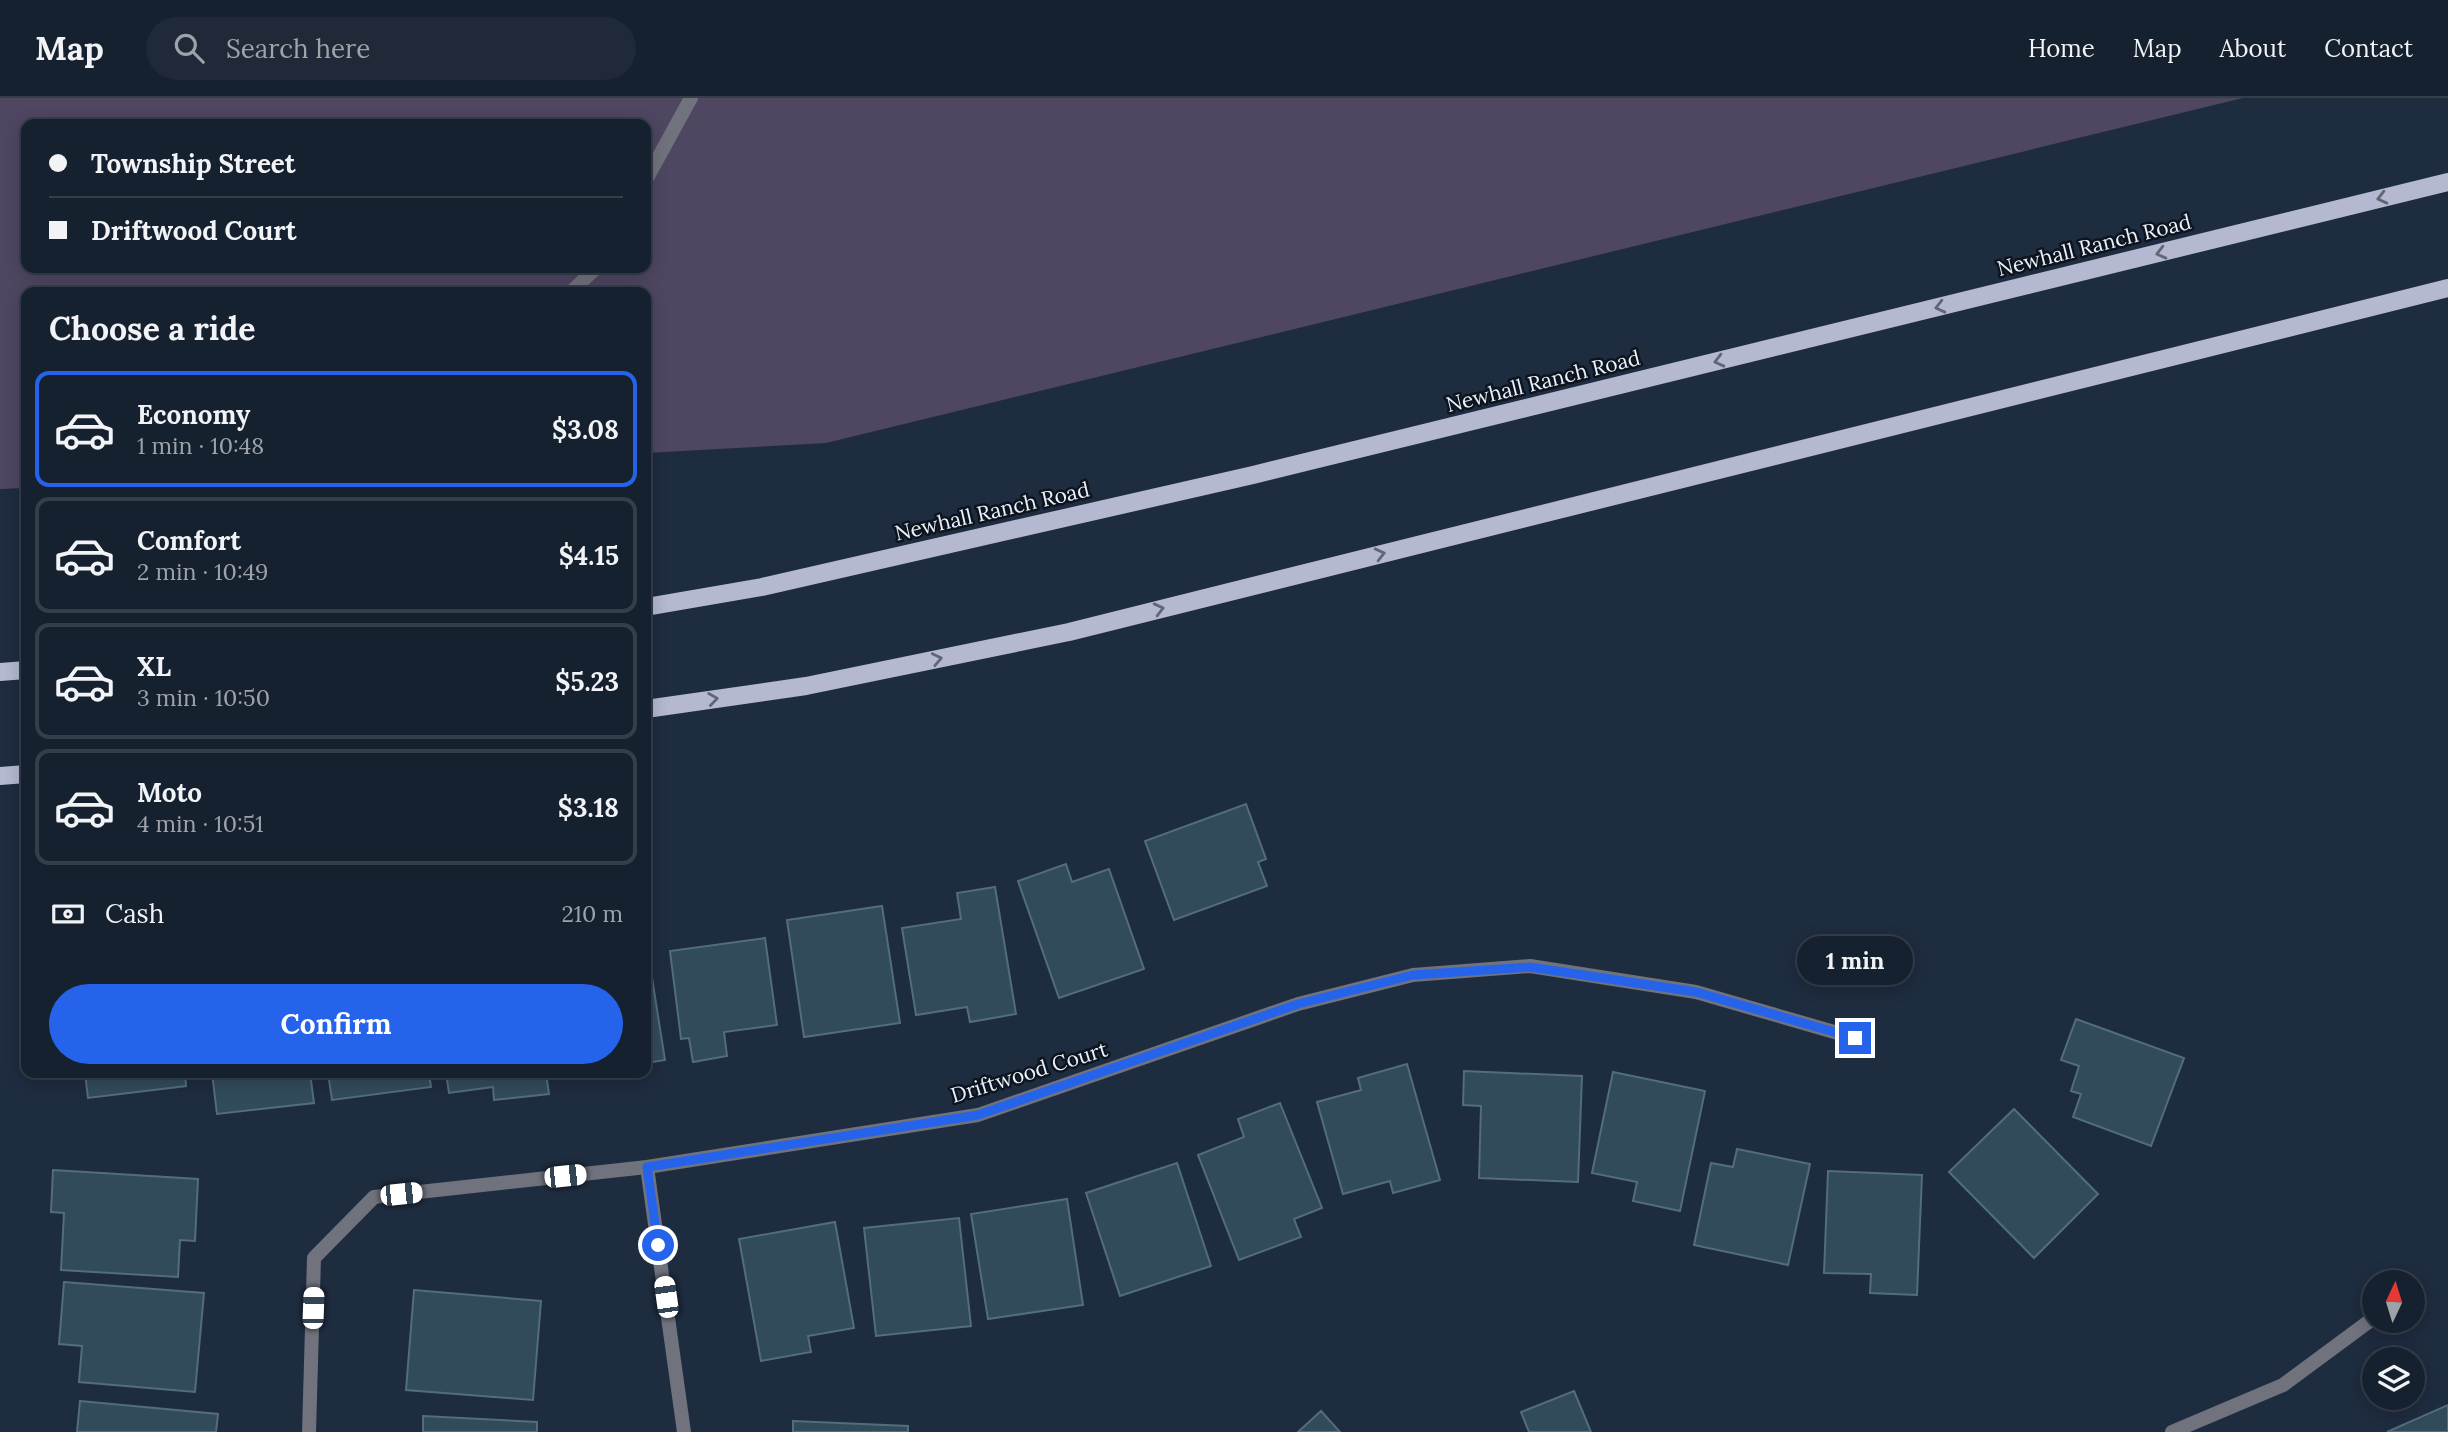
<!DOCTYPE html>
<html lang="en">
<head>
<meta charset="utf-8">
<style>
	body { margin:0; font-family:Lora,serif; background:#1f2937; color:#f1f3f6; height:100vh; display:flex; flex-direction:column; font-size:26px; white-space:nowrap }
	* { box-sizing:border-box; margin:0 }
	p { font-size:23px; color:#9ea3aa }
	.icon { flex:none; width:38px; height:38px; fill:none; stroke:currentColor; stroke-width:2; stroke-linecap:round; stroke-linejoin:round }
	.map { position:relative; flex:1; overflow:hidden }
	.sheet { position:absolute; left:21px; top:189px; width:630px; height:791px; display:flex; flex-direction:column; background:#16212f; border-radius:14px; box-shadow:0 4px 18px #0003,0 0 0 2px #353e4b }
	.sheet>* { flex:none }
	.top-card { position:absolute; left:21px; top:21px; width:630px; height:154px; border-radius:14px; box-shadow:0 4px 18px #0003,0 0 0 2px #353e4b; display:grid; align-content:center; height:154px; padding:0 28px; background:#16212f }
	.needle { width:46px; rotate:4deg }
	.controls { position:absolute; left:2362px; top:1172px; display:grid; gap:14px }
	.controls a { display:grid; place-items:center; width:63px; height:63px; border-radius:50%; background:#16212f; box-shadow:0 4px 18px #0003,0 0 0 2px #353e4b; font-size:35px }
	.end { position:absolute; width:32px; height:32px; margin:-16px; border:9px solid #2563eb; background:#fff; box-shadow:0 0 0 4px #fff }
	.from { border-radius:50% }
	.bubble { position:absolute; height:49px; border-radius:24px; background:#16212f; box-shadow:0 4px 18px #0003,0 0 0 2px #353e4b; font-size:23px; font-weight:800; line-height:49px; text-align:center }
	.car { position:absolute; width:21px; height:42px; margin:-21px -10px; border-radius:9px; box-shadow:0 0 5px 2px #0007; background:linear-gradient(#fff 24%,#345 0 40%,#fff 0 76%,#345 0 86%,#fff 0) }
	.top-card b { display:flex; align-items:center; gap:24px; height:66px; font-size:26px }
	.top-card b+b { border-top:2px solid #353e4b }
	.top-card i { width:18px; height:18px; background:#f1f3f6 }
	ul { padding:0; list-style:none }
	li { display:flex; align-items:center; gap:21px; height:116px; margin:0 14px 10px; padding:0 14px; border:4px solid #353e4b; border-radius:14px }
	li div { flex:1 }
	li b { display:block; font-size:26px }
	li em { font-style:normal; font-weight:800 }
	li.active { border-color:#2563eb }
	li>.icon { width:63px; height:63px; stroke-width:1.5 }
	h2 { padding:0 28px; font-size:32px; line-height:84px }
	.pay { display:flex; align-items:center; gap:18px; height:77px; padding:0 28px; font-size:26px }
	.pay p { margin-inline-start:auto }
	.button { display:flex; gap:14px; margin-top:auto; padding:14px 28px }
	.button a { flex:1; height:80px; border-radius:42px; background:#2563eb; color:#fff; font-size:28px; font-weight:800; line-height:80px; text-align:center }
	header { display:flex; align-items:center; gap:42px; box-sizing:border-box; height:98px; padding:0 35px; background:#16212f; border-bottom:2px solid #353e4b }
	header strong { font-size:33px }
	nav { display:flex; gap:38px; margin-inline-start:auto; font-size:24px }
	.search { width:490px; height:63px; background:#1f2937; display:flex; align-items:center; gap:18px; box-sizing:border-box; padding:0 24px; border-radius:38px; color:#9ea3aa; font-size:26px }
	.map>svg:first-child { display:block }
	.green { fill:#4f4662; fill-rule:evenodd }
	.building { fill:#324b5a; stroke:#526d7d; stroke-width:2 }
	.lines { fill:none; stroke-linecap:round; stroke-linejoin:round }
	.lane { stroke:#70727d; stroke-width:14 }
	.street { stroke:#70727d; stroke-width:14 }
	.primary { stroke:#b4b8d0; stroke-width:18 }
	.oneway { stroke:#616676 }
	.route { stroke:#2563eb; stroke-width:9 }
	.labels { text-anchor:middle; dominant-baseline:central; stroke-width:5; stroke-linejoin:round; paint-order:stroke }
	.street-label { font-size:21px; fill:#e8f1fe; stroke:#0e141d }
</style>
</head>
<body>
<header>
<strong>Map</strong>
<div class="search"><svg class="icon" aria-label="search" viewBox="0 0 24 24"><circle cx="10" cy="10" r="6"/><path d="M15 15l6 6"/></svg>Search here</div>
<nav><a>Home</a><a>Map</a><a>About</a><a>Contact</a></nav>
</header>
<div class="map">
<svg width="2448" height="1334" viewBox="0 0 2448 1334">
	<rect width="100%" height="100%" fill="#1e2c3f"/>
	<!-- green -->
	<path class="green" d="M 0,0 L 2243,0 L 826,345 L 646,355 L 646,194 L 26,194 L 26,390 L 0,391 ZM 26,26 L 646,26 L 646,170 L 26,170 Z"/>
	<!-- building -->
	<path class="building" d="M 1246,706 L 1266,761 L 1258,764 L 1267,788 L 1174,822 L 1145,743 Z
		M 1066,766 L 1072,784 L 1109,771 L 1144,871 L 1059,900 L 1018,783 Z
		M 995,789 L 1016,916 L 970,924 L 967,909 L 916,917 L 902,830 L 961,821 L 957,795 Z
		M 882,808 L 900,925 L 804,939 L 787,822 Z
		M 765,840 L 777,927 L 724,934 L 727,958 L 693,964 L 689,940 L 681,941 L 670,853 Z
		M 646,842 L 665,962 L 646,965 Z
		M 2076,921 L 2184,960 L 2151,1048 L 2073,1019 L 2081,996 L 2071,993 L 2079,968 L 2061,962 Z
		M 1407,966 L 1440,1082 L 1393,1095 L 1390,1083 L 1343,1096 L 1317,1004 L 1361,992 L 1358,980 Z
		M 1464,973 L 1582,978 L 1578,1084 L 1479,1080 L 1481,1008 L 1463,1007 Z
		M 1613,974 L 1705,993 L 1680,1113 L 1633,1103 L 1637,1084 L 1592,1075 Z
		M 85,975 L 185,975 L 186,988 L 88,1000 Z
		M 212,975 L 310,975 L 314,1005 L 217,1016 Z
		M 328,975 L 429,975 L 431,989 L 332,1002 Z
		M 446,975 L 546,975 L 549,996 L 494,1002 L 493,989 L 449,995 Z
		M 1280,1005 L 1322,1110 L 1294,1121 L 1301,1139 L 1239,1162 L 1198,1057 L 1244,1039 L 1238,1021 Z
		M 2014,1011 L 2098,1096 L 2034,1160 L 1949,1074 Z
		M 1737,1051 L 1810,1066 L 1788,1167 L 1694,1147 L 1711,1065 L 1733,1069 Z
		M 1177,1065 L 1211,1168 L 1120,1198 L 1086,1095 Z
		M 53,1072 L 198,1081 L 195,1143 L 180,1142 L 178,1179 L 61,1172 L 64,1115 L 51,1114 Z
		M 1828,1073 L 1922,1077 L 1917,1197 L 1870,1195 L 1871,1176 L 1824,1175 Z
		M 1067,1101 L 1083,1207 L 988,1221 L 971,1116 Z
		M 959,1120 L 971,1228 L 876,1238 L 864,1130 Z
		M 835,1124 L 854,1230 L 808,1238 L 811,1254 L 761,1263 L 739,1141 Z
		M 64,1184 L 204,1195 L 195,1294 L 79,1284 L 82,1248 L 59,1246 Z
		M 414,1192 L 541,1203 L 533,1302 L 406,1292 Z
		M 1574,1293 L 1591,1334 L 1529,1334 L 1521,1314 Z
		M 80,1303 L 218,1316 L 216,1334 L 77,1334 Z
		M 2448,1307 L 2448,1334 L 2387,1334 Z
		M 1321,1313 L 1340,1334 L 1298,1334 Z
		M 423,1318 L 537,1324 L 537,1334 L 423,1334 Z
		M 793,1323 L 908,1328 L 908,1334 L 793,1334 Z"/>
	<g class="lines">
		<!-- lane -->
		<path class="lane" d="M 646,82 L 691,0
			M 571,194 L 596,170"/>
		<!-- street -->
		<path class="street" d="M 647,1069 L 684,1334
			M 309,1334 L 314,1160 L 374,1099 L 647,1069 L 978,1017 L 1298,906 L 1413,877 L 1530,868 L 1696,894 L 1855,940
			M 2172,1334 L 2283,1287 L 2375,1219"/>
		<!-- primary -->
		<path class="primary" d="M 646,509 L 762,489 L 1253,377 L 2448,84
			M 0,574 L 26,572
			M 646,611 L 806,588 L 1069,534 L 2448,190
			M 0,678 L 26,676"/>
	</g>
	<!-- one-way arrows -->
	<defs><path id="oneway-chevron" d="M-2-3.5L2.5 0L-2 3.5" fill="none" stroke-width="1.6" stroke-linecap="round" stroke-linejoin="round" transform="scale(1.75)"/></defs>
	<g class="oneway">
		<use href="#oneway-chevron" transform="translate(2382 100) rotate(166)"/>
		<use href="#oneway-chevron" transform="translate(2161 155) rotate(166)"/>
		<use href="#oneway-chevron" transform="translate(1940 209) rotate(166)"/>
		<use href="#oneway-chevron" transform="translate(1719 263) rotate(166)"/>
		<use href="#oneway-chevron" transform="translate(1380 456) rotate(-14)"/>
		<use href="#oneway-chevron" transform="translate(1159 511) rotate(-14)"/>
		<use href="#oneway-chevron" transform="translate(937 561) rotate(-12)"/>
		<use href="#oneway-chevron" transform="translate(713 601) rotate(-8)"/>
	</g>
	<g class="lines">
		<!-- route -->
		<path class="route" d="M 658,1147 L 647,1069 L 978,1017 L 1298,906 L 1413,877 L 1530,869 L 1696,894 L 1855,940"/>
	</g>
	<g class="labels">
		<!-- street labels -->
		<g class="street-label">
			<text transform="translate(2094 147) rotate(-14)">Newhall Ranch Road</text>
			<text transform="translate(1543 283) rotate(-14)">Newhall Ranch Road</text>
			<text transform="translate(992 413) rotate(-13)">Newhall Ranch Road</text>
			<text transform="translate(1029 974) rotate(-17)">Driftwood Court</text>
		</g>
	</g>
</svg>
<div class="controls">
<a><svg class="needle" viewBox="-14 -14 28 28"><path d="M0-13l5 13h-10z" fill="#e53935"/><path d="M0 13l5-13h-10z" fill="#9ea3aa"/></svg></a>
<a><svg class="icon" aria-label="layers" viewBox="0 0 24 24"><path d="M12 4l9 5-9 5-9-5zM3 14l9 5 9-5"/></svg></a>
</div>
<i class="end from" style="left:658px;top:1147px"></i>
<i class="end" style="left:1855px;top:940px"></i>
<div class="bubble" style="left:1797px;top:838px;width:116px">1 min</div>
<i class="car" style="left:565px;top:1078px;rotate:84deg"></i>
<i class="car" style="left:401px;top:1096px;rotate:84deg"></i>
<i class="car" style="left:666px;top:1199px;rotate:352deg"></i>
<i class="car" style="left:313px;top:1210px;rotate:2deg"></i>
<div class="top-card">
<b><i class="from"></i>Township Street</b>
<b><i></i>Driftwood Court</b>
</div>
<section class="sheet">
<h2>Choose a ride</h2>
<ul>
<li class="active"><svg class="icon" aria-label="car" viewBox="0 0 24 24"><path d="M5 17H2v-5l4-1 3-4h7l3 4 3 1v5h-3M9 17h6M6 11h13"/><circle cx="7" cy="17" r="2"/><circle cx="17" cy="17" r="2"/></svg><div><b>Economy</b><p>1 min · 10:48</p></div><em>$3.08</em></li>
<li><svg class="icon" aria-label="car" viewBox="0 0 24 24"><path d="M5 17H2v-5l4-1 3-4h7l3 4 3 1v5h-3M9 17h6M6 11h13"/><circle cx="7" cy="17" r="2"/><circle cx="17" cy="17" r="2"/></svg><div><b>Comfort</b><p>2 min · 10:49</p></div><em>$4.15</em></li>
<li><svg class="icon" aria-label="car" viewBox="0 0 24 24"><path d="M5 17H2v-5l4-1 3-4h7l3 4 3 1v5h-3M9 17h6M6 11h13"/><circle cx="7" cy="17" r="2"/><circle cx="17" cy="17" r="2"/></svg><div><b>XL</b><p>3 min · 10:50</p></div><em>$5.23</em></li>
<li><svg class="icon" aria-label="car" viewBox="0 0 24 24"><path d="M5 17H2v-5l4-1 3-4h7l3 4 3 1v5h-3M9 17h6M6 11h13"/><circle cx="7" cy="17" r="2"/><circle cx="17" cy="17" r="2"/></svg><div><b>Moto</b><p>4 min · 10:51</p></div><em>$3.18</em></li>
</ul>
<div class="pay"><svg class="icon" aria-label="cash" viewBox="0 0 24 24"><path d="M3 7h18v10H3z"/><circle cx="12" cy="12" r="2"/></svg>Cash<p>210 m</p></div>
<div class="button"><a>Confirm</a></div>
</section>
</div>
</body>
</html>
